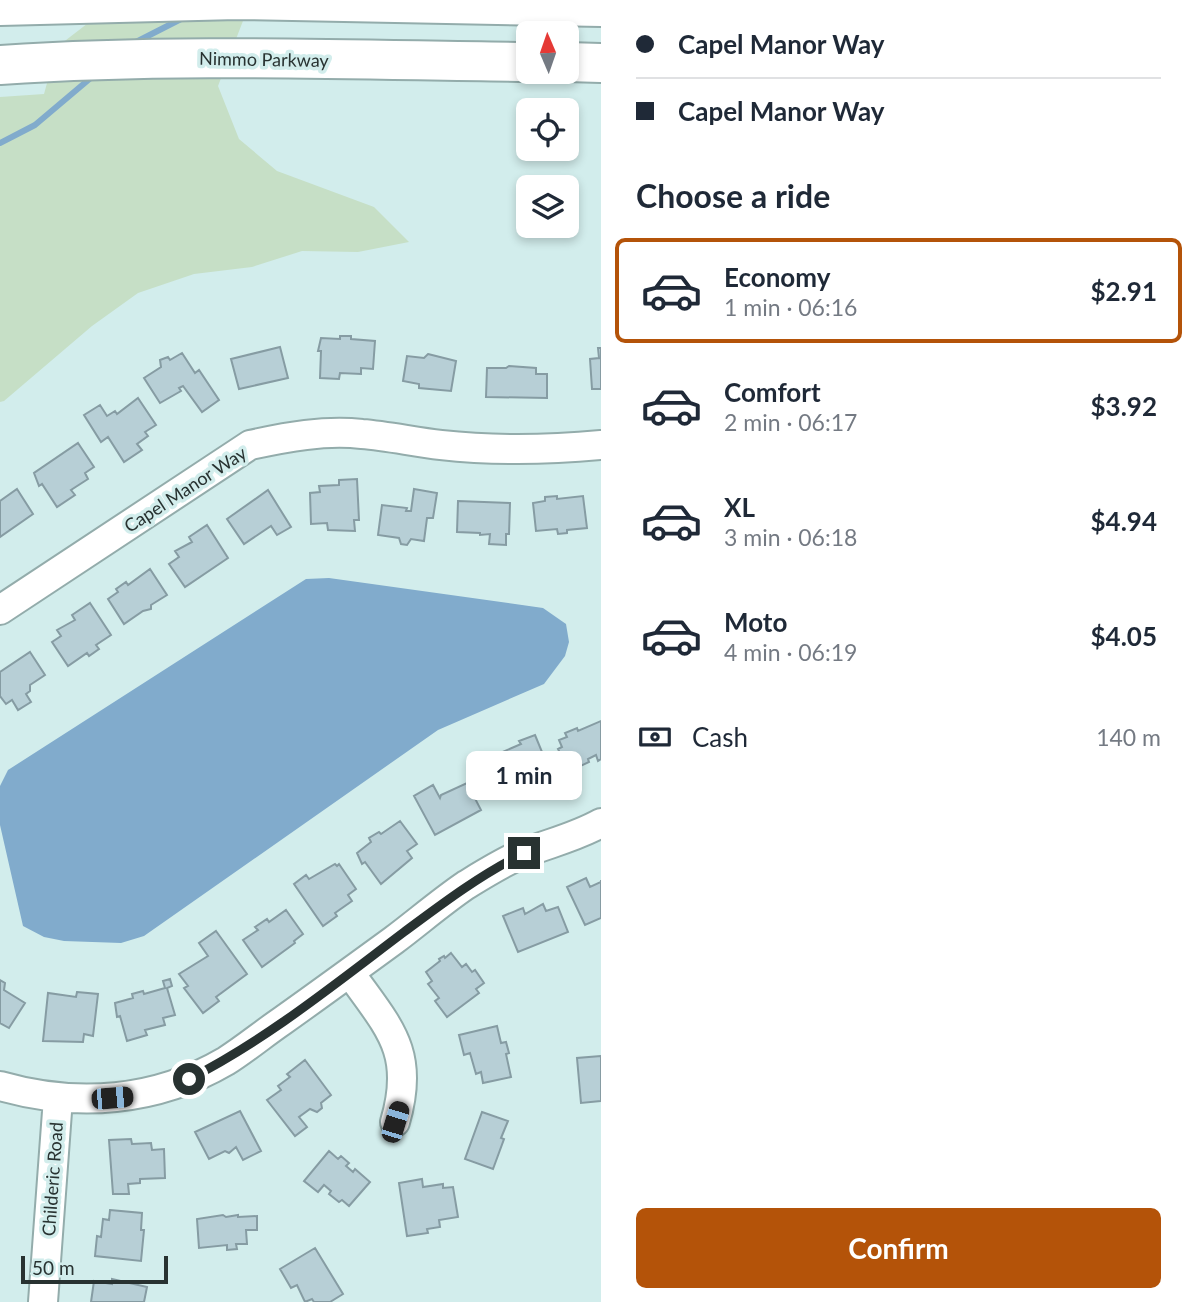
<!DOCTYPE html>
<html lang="en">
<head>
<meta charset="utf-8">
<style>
	body { margin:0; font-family:Lato,sans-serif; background:#f6f6f7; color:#1f2937; height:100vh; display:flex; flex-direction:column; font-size:26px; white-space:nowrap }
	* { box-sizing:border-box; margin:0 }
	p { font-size:23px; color:#747a83 }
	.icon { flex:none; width:38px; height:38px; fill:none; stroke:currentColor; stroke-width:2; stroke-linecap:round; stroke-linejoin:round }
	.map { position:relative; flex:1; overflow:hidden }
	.panel { display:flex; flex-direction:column; background:#fff; width:595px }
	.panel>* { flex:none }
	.hud { display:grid; align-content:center; height:154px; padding:0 35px; background:#fff }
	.needle { width:46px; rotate:358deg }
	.controls { position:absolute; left:516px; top:21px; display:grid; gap:14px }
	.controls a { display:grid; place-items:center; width:63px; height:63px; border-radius:10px; background:#fff; box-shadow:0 4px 10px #0003; font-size:35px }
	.scale { position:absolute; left:21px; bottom:18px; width:147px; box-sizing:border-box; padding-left:7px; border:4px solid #283231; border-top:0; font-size:19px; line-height:24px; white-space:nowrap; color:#283231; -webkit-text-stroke:5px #d2edec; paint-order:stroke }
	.end { position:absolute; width:32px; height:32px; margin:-16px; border:9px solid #283231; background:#fff; box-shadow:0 0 0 4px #fff }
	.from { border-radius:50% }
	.bubble { position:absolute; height:49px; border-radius:10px; background:#fff; box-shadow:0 4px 10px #0003; font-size:23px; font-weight:700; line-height:49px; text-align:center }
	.car { position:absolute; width:21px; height:42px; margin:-21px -10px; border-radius:9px; box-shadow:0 0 5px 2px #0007; background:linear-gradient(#222 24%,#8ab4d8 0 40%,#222 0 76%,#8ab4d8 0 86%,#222 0) }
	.hud b { display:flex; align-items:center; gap:24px; height:66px; font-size:26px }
	.hud b+b { border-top:2px solid #e0e1e3 }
	.hud i { width:18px; height:18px; background:#1f2937 }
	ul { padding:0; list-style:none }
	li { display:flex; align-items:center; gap:21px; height:105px; margin:0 14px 10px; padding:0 21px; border:4px solid transparent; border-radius:10px }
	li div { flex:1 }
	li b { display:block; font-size:26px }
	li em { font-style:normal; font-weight:700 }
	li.on { border-color:#b45309 }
	li>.icon { width:63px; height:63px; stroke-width:1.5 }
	h2 { padding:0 35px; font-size:32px; line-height:84px }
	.pay { display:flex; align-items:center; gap:18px; height:77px; padding:0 35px; font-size:26px }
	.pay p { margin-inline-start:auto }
	.cta { display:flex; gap:14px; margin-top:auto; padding:14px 35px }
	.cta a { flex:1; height:80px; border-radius:10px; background:#b45309; color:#fff; font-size:28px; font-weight:700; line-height:80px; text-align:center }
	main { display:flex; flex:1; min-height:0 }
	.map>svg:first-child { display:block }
	.green { fill:#c6dfc6 }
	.water { fill:#81abcc }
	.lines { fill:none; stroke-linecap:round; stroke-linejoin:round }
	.stream { stroke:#81abcc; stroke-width:6 }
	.building { fill:#b7cfd6; stroke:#869ca3; stroke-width:2 }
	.minor-casing { stroke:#93acab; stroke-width:32 }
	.highway-casing { stroke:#93acab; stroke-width:42 }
	.minor { stroke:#fff; stroke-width:28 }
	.highway { stroke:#fff; stroke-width:38 }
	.route { stroke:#283231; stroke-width:9 }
	.labels { text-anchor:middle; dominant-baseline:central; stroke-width:7; stroke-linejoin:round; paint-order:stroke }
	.street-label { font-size:18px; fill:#283231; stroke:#d2edec }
</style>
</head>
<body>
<main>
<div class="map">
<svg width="601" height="1302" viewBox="0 0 601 1302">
	<rect width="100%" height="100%" fill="#d2edec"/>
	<!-- green -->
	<path class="green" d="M 118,0 L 251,0 L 218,86 L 239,139 L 277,171 L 374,207 L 409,242 L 358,252 L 302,251 L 252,267 L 194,274 L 138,293 L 92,326 L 4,401 L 0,402 L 0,97 L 44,94 L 57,47 Z"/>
	<!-- water -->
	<path class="water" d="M 329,578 L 543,608 L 566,624 L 569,642 L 565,656 L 544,684 L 438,730 L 144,936 L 121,943 L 64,941 L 44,937 L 23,926 L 0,825 L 0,786 L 8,770 L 306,579 Z"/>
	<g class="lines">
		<!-- stream -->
		<path class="stream" d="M 134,43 L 183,18
			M 0,143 L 35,125 L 93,76"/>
	</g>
	<!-- building -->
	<path class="building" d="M 340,336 L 351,336 L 351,339 L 375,341 L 373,369 L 361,368 L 361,374 L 340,373 L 339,379 L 320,378 L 321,351 L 318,351 L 321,338 L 340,339 Z
		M 280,347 L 288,378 L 239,389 L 231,359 Z
		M 598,348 L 601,348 L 601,389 L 592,389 L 590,359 L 599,358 Z
		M 182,353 L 195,373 L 199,370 L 219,400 L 202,412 L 183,386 L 179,388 L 181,391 L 160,403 L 144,378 L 161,367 L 160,360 L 168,357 L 170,360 Z
		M 428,354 L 456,361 L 451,391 L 419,388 L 419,384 L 403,381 L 407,356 L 424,358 Z
		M 509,366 L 536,368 L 536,374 L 547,374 L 547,398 L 486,397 L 487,368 L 506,368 Z
		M 138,398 L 156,425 L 145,432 L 148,436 L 137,444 L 142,450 L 124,462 L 108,437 L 101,442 L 84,415 L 100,405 L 107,416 L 115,411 L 117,414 Z
		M 78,443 L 94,467 L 85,473 L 88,479 L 71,490 L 75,495 L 57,507 L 42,484 L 39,486 L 34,473 Z
		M 357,479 L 359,520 L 354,520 L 355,531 L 328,530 L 327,523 L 311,524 L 310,493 L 320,492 L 319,486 L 339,485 L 339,480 Z
		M 17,489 L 33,514 L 0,537 L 0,501 Z
		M 414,489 L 437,493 L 433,518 L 427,518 L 424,541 L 411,539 L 407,545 L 401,544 L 399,538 L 378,535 L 382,505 L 407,508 L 406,511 L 411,511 Z
		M 268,490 L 291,527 L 277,535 L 271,526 L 244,544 L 227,519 Z
		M 557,496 L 557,499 L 583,496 L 587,528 L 567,530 L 567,533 L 558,534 L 557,529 L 536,531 L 533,503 L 545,501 L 545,497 Z
		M 458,501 L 510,503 L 509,534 L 506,534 L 506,545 L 489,544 L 490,534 L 480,535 L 480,533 L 457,532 Z
		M 207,525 L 228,558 L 185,587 L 169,564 L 179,557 L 175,551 L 192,542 L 189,537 Z
		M 150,569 L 167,595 L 151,605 L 151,609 L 143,611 L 124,624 L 108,599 L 118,592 L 116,589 L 126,582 L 128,585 Z
		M 90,603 L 111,635 L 96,645 L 99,649 L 89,656 L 87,653 L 68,666 L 52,642 L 61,636 L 57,630 L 75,620 L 72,615 Z
		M 30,652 L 45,675 L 30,685 L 30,691 L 26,694 L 31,702 L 18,710 L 12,700 L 6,704 L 0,696 L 0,672 Z
		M 601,721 L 601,759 L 598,761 L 596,755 L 588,759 L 589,762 L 572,770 L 569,765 L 567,767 L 558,749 L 562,747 L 559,740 L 567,737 L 565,733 L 577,728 L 578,731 Z
		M 535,735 L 556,786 L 536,794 L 531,781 L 514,788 L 516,793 L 502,798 L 486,759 L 521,744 L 519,741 Z
		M 467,783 L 481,810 L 435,835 L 414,796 L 433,785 L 440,798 L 441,795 Z
		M 400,821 L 417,844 L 407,851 L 412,858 L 381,884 L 365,862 L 362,864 L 357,853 L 371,842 L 369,838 L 379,832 L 381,834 Z
		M 335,864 L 337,866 L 339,864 L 356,889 L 348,895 L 352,901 L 335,913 L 337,916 L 323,926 L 294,884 L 306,875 L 309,879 Z
		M 586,878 L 590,887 L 601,882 L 601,880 L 601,918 L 585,925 L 567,887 Z
		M 543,904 L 546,911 L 558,907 L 568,932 L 518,952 L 503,916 L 523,908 L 525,914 Z
		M 286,910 L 303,934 L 294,941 L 295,943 L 262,967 L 243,940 L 258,930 L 255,927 L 267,919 L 269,922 Z
		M 216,931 L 247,974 L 216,997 L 219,1001 L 203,1013 L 184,988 L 188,986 L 179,974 L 208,956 L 199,943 Z
		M 451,953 L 462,967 L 466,964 L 472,972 L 475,970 L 484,983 L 476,989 L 479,993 L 447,1017 L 435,1001 L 439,998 L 428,984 L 432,981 L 426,972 L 440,961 L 439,959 L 444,956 L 445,958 Z
		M 170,979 L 172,986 L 167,988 L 175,1015 L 163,1018 L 165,1025 L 145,1030 L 147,1035 L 127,1041 L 120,1016 L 117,1017 L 115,1003 L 133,998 L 132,994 L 143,991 L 144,994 L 165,988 L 163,981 Z
		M 0,980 L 5,983 L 4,990 L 25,1003 L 9,1028 L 0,1023 Z
		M 77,992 L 98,994 L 93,1036 L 84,1034 L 83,1042 L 43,1041 L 48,993 L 76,997 Z
		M 497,1026 L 501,1043 L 506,1042 L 509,1053 L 506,1054 L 511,1077 L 483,1083 L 481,1072 L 476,1074 L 470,1053 L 464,1055 L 459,1035 Z
		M 601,1056 L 601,1101 L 581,1103 L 577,1058 Z
		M 305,1060 L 331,1095 L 321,1103 L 322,1108 L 317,1112 L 310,1109 L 299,1117 L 307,1127 L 295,1136 L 267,1100 L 281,1090 L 278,1086 L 290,1077 L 287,1074 Z
		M 240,1111 L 261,1151 L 243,1160 L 236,1147 L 229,1153 L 225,1151 L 209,1159 L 195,1132 Z
		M 482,1112 L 508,1121 L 501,1138 L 504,1139 L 493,1169 L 465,1159 Z
		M 131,1139 L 132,1144 L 151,1143 L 152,1150 L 164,1149 L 165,1178 L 140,1179 L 140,1183 L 128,1184 L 129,1194 L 113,1194 L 109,1140 Z
		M 329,1151 L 338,1159 L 341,1156 L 349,1163 L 346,1166 L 353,1172 L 355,1169 L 370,1182 L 349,1206 L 342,1200 L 339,1202 L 329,1194 L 331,1191 L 324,1185 L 318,1192 L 304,1181 Z
		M 422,1179 L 423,1187 L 443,1184 L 443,1188 L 453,1187 L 458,1217 L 439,1220 L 440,1227 L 427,1229 L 428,1233 L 407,1236 L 399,1183 Z
		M 110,1210 L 142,1213 L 141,1230 L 144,1230 L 141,1261 L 95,1256 L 97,1236 L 101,1237 L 103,1219 L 109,1220 Z
		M 223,1215 L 226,1217 L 238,1215 L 238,1217 L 257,1216 L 257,1230 L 246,1230 L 247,1244 L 236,1244 L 237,1249 L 227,1250 L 227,1245 L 199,1248 L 197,1219 Z
		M 315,1248 L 343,1294 L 330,1302 L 314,1302 L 312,1299 L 305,1302 L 297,1285 L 291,1288 L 280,1269 Z
		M 112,1279 L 147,1287 L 144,1302 L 91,1302 L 94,1281 L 112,1284 Z"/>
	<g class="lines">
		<defs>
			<path id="minor" d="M 0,610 L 250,445 C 287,437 324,430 362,434 C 388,436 414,442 441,445 C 494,451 548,450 601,445
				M 350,973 C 388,1027 416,1051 395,1122
				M 0,1086 C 77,1108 156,1102 226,1061 C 245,1049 263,1034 282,1021 C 320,994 357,967 394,940 C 418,922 441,902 466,885 C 484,874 503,862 522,854 C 549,843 574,838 601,823
				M 43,1302 L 58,1098"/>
			<path id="highway" d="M 0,6 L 237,0 L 601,7
				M 567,62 L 601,63
				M 0,65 C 176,53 352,60 528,62"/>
		</defs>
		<!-- minor casing -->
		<use href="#minor" class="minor-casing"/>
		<!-- highway casing -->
		<use href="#highway" class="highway-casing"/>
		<!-- minor -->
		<use href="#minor" class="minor"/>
		<!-- highway -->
		<use href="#highway" class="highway"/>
	</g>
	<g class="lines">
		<!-- route -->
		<path class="route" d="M 189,1079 C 266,1040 335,984 404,932 C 443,903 480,875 524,853"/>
	</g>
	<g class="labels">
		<!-- street labels -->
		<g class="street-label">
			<text transform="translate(264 59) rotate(1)">Nimmo Parkway</text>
			<text transform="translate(185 489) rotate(-33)">Capel Manor Way</text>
			<text transform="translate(52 1179) rotate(-86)">Childeric Road</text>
		</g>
	</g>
</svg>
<div class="controls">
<a><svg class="needle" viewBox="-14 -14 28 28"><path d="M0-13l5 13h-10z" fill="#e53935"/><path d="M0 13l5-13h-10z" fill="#747a83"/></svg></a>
<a><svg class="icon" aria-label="locate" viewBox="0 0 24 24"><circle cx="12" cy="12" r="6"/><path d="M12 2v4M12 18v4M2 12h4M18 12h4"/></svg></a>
<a><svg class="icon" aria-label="layers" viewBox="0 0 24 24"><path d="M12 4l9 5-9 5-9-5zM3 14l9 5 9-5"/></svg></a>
</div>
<div class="scale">50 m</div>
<i class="end from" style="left:189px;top:1079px"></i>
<i class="end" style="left:524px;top:853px"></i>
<div class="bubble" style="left:466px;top:751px;width:116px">1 min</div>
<i class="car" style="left:112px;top:1098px;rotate:85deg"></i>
<i class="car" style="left:395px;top:1122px;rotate:17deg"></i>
</div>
<section class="panel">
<div class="hud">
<b><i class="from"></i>Capel Manor Way</b>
<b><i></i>Capel Manor Way</b>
</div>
<h2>Choose a ride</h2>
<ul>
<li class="on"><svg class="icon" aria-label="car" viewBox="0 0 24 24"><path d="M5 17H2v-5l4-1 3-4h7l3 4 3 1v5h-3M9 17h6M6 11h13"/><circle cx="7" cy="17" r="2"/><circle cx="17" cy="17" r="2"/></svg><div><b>Economy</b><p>1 min · 06:16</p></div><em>$2.91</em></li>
<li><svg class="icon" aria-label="car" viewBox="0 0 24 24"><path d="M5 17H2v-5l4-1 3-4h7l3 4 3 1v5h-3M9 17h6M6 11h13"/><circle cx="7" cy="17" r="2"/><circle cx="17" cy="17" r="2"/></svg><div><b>Comfort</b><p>2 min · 06:17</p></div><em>$3.92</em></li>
<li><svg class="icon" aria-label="car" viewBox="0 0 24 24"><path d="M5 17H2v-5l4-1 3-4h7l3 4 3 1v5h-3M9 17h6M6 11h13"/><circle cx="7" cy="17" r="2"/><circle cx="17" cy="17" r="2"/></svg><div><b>XL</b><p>3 min · 06:18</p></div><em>$4.94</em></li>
<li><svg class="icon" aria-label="car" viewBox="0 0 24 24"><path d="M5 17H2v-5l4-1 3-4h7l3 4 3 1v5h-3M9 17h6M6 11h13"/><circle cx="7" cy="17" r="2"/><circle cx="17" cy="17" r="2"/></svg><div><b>Moto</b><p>4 min · 06:19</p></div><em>$4.05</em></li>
</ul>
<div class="pay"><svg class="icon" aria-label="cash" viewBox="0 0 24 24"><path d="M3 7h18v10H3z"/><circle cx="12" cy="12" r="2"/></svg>Cash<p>140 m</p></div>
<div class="cta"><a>Confirm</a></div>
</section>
</main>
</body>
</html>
